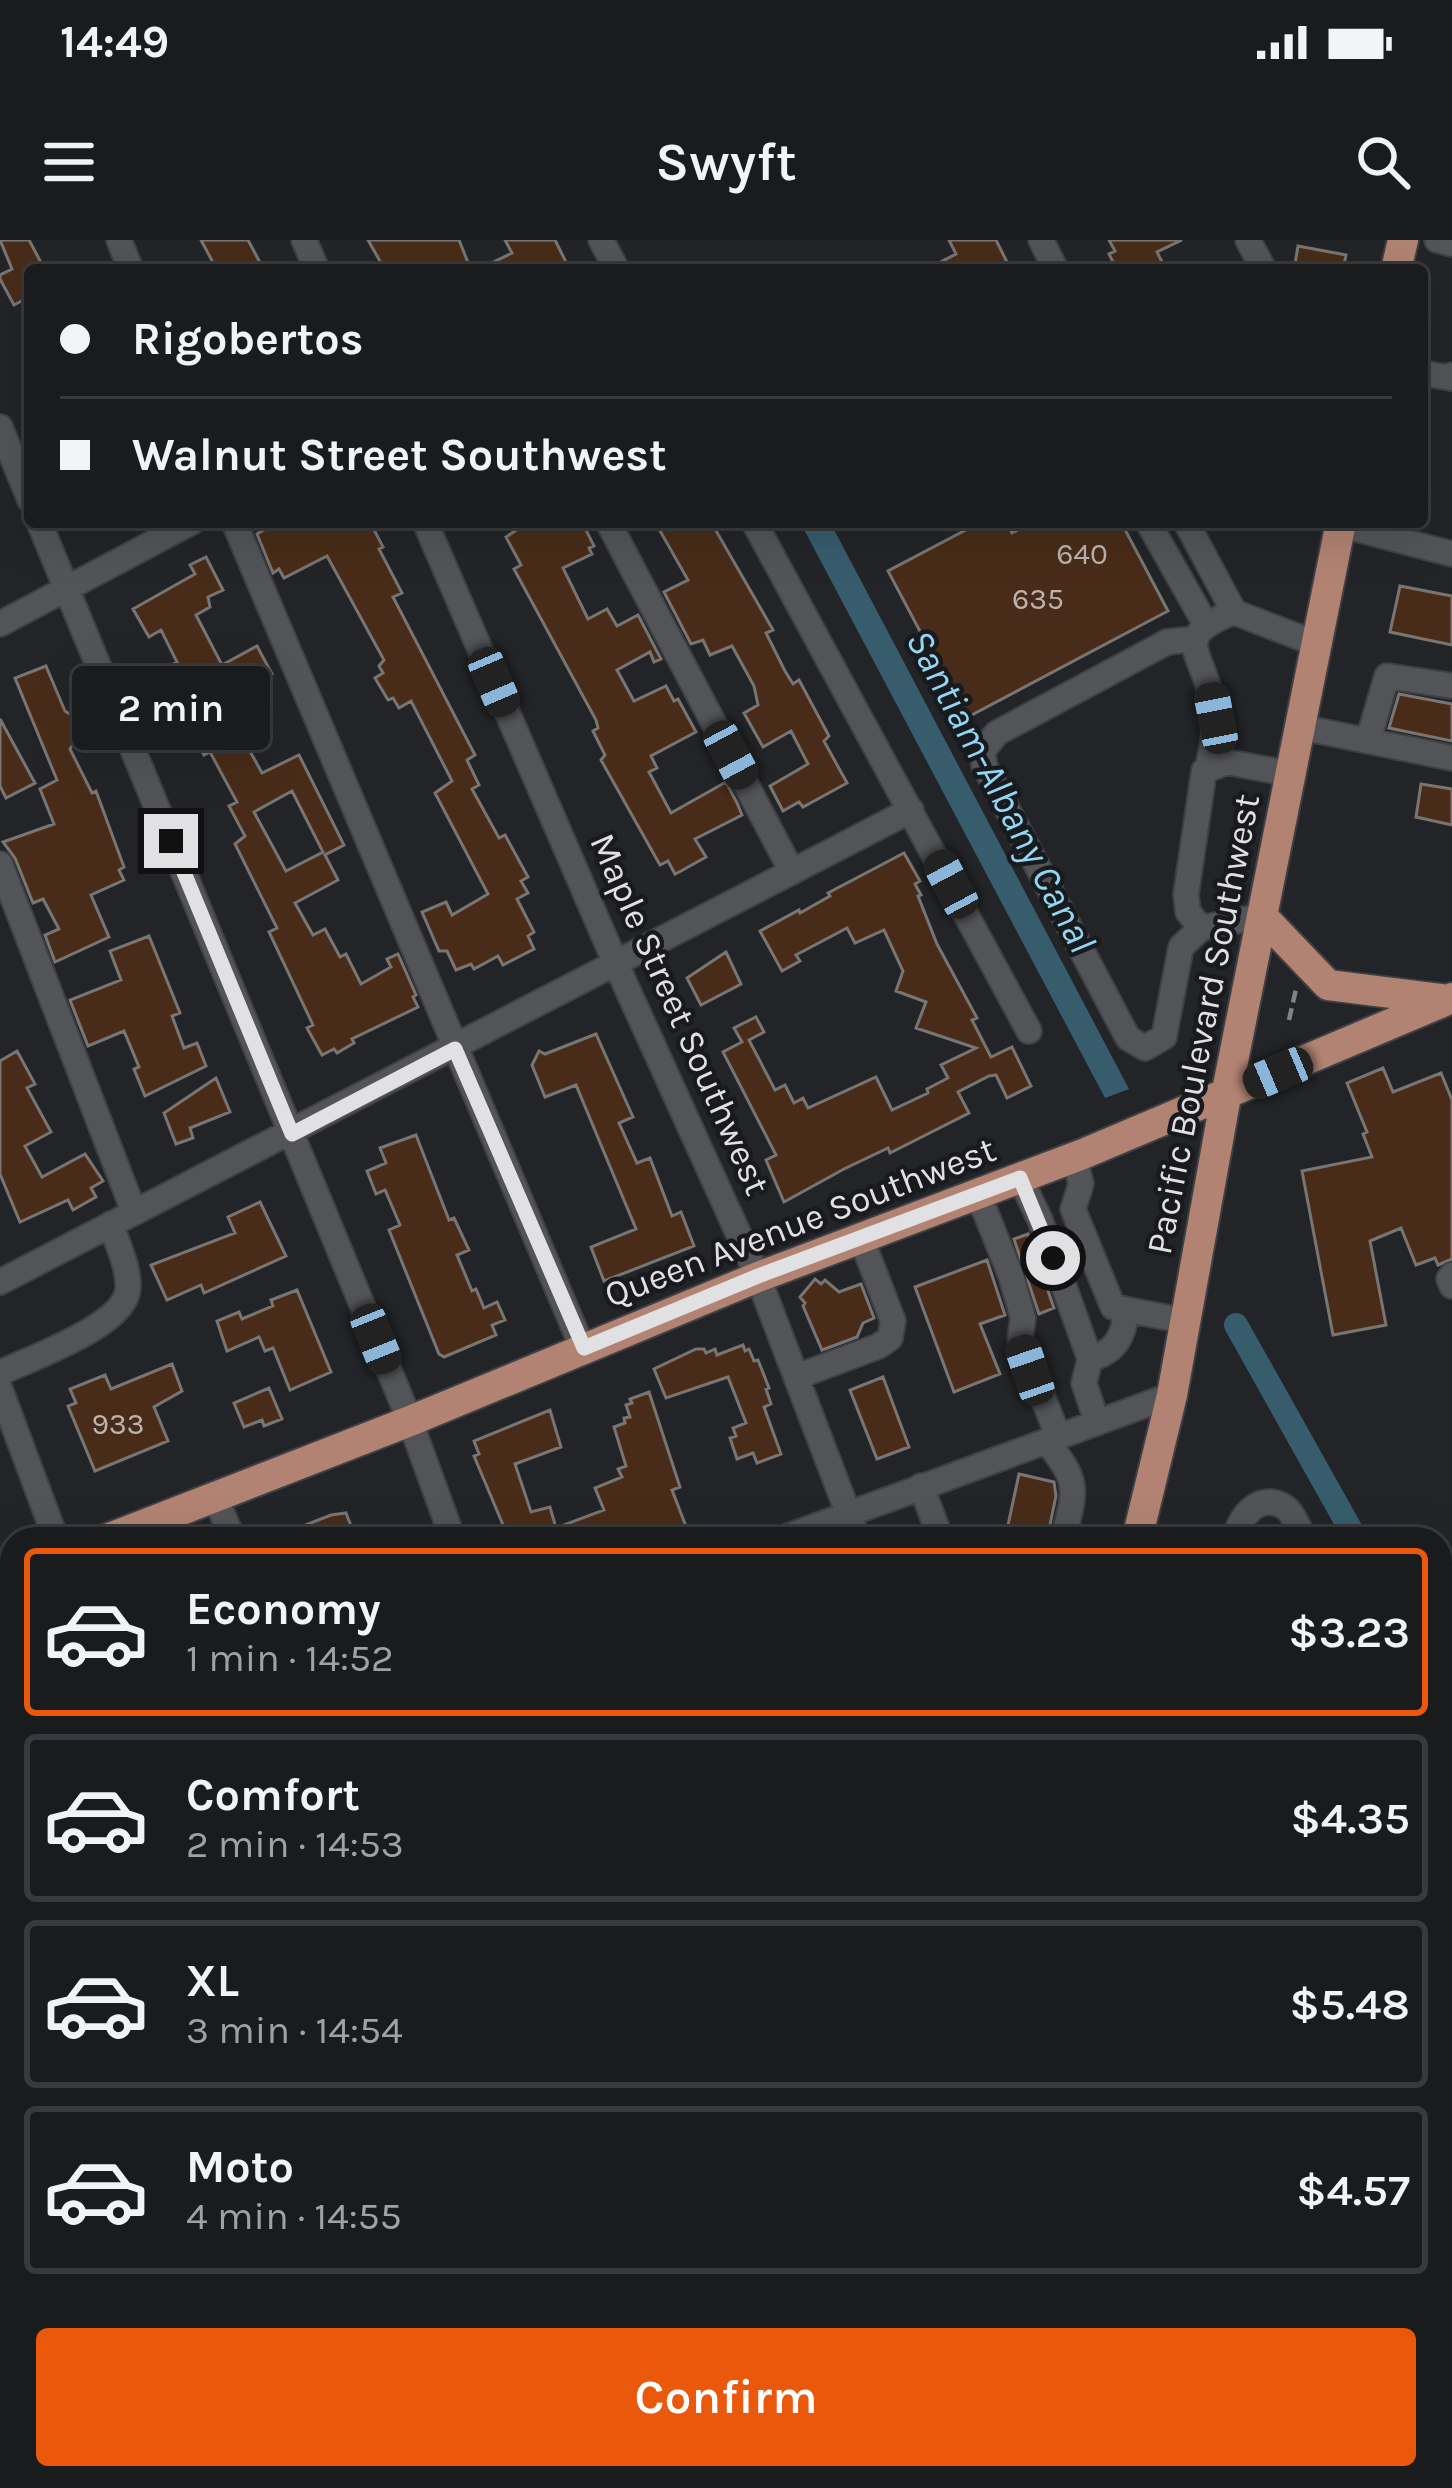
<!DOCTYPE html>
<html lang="en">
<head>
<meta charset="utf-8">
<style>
	body { margin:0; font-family:Karla,sans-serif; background:#232426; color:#f1f3f6; height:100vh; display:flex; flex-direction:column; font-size:45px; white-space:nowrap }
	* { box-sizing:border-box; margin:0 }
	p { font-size:39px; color:#9fa1a4 }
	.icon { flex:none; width:66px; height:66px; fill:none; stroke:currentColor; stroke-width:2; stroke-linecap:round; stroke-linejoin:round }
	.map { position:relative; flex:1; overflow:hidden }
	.details { position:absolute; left:0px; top:1287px; width:1452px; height:963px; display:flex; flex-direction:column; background:#1a1b1d; border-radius:36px 36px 0 0; box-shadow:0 12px 48px #0002,0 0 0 3px #38393b }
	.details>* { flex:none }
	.guide { position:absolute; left:24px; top:24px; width:1404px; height:264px; border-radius:12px; box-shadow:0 12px 48px #0002,0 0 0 3px #38393b; display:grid; align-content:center; height:264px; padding:0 36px; background:#1a1b1d }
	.end { position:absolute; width:54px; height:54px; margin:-27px; border:15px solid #e1e1e4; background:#111; box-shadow:0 0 0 6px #111 }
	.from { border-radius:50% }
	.bubble { position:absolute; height:84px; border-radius:12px; background:#1a1b1d; box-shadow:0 12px 48px #0002,0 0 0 3px #38393b; font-size:39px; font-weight:600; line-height:84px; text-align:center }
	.car { position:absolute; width:36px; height:72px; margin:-36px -18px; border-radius:15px; box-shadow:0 0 9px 3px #0007; background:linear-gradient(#222 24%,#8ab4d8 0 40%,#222 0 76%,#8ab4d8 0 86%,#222 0) }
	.guide b { display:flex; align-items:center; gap:42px; height:114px; font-size:45px }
	.guide b+b { border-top:3px solid #38393b }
	.guide i { width:30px; height:30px; background:#f1f3f6 }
	ul { padding:21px 0 0; list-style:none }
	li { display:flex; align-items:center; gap:36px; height:168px; margin:0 24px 18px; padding:0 12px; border:6px solid #38393b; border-radius:12px }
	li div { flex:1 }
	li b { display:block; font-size:45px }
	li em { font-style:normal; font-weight:600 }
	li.on { border-color:#ea580c }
	li>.icon { width:108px; height:108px; stroke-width:1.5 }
	.button { display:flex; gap:24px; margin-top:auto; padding:24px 36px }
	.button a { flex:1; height:138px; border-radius:12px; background:#ea580c; color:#fff; font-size:48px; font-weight:600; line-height:138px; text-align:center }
	.status { display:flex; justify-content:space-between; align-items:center; height:84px; padding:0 60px; background:#1a1b1d; direction:ltr }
	.status svg { height:33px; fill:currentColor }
	header { display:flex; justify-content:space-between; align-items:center; height:156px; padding:0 36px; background:#1a1b1d; font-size:54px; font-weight:600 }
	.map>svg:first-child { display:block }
	.water { fill:#375d6d }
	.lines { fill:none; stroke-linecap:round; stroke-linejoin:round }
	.canal { stroke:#375d6d; stroke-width:24 }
	.building { fill:#482c19; stroke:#797572; stroke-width:3; fill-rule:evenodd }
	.minor-casing { stroke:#3f4043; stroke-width:28 }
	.major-casing { stroke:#3f4043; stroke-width:34 }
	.path { stroke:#818285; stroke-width:4.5; stroke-dasharray:12 6; stroke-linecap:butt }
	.minor { stroke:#535458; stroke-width:24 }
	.major { stroke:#b28373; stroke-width:30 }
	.route { stroke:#e1e1e4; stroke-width:15 }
	.labels { text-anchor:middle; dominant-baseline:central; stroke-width:9; stroke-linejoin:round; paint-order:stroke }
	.number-label { font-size:30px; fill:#bbb4b1 }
	.street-label { font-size:36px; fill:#e1e1e4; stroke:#191a1e }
	.water-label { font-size:39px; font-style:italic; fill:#91d7f4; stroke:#191a1e }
</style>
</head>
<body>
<div class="status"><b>14:49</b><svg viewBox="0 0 49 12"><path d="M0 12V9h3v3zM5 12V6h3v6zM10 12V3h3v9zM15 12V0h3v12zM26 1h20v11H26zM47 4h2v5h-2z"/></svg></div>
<header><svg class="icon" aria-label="menu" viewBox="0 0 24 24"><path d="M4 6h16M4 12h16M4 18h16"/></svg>Swyft<svg class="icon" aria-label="search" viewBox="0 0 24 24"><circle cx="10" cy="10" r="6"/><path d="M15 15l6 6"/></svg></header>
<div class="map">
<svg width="1452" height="2248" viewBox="0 0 1452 2248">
	<rect width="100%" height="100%" fill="#222427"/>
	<!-- water -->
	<path class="water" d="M 800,282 L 830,282 L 1129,849 L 1105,858 Z"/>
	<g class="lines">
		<!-- canal -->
		<path class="canal" d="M 1236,1085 L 1356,1299
			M 1440,1457 L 1452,1479"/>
	</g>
	<!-- building -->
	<path class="building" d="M 0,0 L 29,0 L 45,30 L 30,30 L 30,63 L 27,58 L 14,65 L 0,39 L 0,35 L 12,29 Z
		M 201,0 L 248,0 L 264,30 L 217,30 Z
		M 368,0 L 459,0 L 469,25 L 458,30 L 385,30 Z
		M 505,0 L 555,0 L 570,30 L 477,30 L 512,13 Z
		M 949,0 L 996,0 L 1011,30 L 925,30 L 956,14 Z
		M 1109,0 L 1182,0 L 1157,12 L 1166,30 L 1117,30 L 1109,14 L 1115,11 Z
		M 1298,6 L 1346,15 L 1343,30 L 1294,30 Z
		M 278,282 L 370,282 L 383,307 L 379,309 L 402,353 L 393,357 L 475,515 L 467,520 L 479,545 L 472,549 L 499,598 L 505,595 L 528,637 L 521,641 L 528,653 L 517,659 L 534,692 L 528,696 L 534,709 L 503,725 L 498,716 L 474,729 L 471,724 L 456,730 L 447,711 L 439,711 L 422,672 L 446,662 L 452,675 L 488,654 L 435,553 L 452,541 L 411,461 L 399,468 L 393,458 L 388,460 L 375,438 L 383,433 L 379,426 L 384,420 L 327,316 L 284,338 L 279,329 L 273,333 L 257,294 Z
		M 510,282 L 582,282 L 594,306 L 589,308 L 592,314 L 563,328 L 588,379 L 607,369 L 617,386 L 638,375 L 661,419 L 654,422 L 650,412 L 617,430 L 634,461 L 666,446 L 674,461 L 678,459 L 696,492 L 651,516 L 657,528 L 649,532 L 671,573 L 726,542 L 737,563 L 742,575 L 695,599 L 706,617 L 681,631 L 675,634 L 668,621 L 660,625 L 601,520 L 605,515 L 593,491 L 598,488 L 596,480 L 514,329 L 521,325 L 506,297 L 515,291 Z
		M 655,282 L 711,282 L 773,390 L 766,393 L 785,431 L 793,444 L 799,440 L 829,496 L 824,501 L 847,543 L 803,567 L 799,562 L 783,571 L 770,546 L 808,524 L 791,491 L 763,507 L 744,473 L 758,465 L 754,446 L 732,406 L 710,415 L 703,400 L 691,404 L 664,352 L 688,340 Z
		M 981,282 L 1007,282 L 1012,293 L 1032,282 L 1121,282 L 1168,371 L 966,478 L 888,331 Z
		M 206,317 L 223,350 L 208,357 L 210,367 L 196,375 L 222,425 L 257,406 L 272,434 L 226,457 L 234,471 L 229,473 L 262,533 L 299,515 L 344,605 L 325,615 L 338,640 L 295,663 L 313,695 L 325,689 L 340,717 L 346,714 L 361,744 L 391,727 L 387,719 L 398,714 L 416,755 L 413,757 L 418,767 L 352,799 L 354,803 L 337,813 L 334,809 L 322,815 L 307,788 L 313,785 L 269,692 L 277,688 L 235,604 L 245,596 L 229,566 L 237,562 L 210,512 L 204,515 L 170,453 L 174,450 L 163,429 L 177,422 L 161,390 L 149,397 L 133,369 L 195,334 L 190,325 ZM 292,551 L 323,612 L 286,631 L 254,572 Z
		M 1400,346 L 1452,356 L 1452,405 L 1390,392 Z
		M 46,426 L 65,471 L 85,484 L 70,509 L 92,553 L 96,551 L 124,627 L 119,630 L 124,640 L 91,655 L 109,697 L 55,722 L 45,695 L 59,689 L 43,659 L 33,663 L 15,618 L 3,602 L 54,584 L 40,549 L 57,540 L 15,438 Z
		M 1399,454 L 1452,464 L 1452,501 L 1389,488 Z
		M 0,479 L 35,543 L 6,558 L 0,546 Z
		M 1421,544 L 1452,549 L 1452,585 L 1416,577 Z
		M 904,613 L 920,641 L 915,644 L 921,655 L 918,656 L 937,704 L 977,778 L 972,780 L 991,817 L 1012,807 L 1031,846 L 1007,858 L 996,835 L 989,836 L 958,852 L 969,873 L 890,913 L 888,908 L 844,929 L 784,962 L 766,920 L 776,915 L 723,812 L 742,802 L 734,788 L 756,777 L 764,792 L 749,800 L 775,850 L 785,845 L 794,863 L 803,858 L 808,868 L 876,837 L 892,870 L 928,853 L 927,849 L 948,838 L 941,825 L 976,808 L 916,788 L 926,762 L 896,751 L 903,731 L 884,690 L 855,703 L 847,688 L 796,715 L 800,721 L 782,731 L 760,691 L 799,670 L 800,673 L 830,656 L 828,653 Z
		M 149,696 L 180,773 L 172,776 L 184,808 L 197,803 L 206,826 L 145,856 L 134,829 L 139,827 L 124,791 L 88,806 L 70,760 L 121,740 L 110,711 Z
		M 726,712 L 741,744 L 701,765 L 687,738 Z
		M 596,794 L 633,877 L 619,883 L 637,923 L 650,918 L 672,976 L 681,972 L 694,1006 L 604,1041 L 591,1007 L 636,989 L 576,845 L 545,857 L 532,825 L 539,811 L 545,814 Z
		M 17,811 L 35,844 L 27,848 L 51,892 L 25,906 L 42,937 L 85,914 L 103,941 L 91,948 L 96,957 L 73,970 L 68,960 L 20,982 L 0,934 L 0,821 Z
		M 1383,828 L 1393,852 L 1441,833 L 1452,860 L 1452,1019 L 1438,1025 L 1435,1018 L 1416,1025 L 1401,988 L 1370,1001 L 1386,1085 L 1333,1095 L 1302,931 L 1372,917 L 1363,894 L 1367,892 L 1347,843 Z
		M 216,838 L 230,872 L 190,888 L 193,898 L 176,904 L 164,873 Z
		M 416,895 L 449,980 L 454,978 L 469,1010 L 457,1015 L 472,1051 L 476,1049 L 484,1068 L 497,1062 L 505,1080 L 492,1085 L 496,1095 L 444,1117 L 439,1114 L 389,990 L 400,985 L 385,950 L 376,954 L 367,931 L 386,923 L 380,908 Z
		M 260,962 L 286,1016 L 204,1053 L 201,1045 L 167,1060 L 151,1025 L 235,993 L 228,977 Z
		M 1028,994 L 1054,1068 L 1039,1074 L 1014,999 Z
		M 987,1020 L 1005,1075 L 980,1084 L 1000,1134 L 954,1152 L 915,1047 Z
		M 815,1039 L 821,1044 L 825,1040 L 839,1052 L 861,1044 L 874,1078 L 863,1083 L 857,1097 L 822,1110 L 803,1066 L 805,1063 L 800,1057 Z
		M 297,1050 L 331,1132 L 290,1150 L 273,1108 L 265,1111 L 259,1097 L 227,1111 L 217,1081 L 239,1072 L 242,1079 L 273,1066 L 271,1060 Z
		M 743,1105 L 745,1111 L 749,1109 L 754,1121 L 758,1120 L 769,1148 L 766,1149 L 771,1164 L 764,1167 L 781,1214 L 757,1223 L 753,1213 L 737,1219 L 730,1198 L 736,1196 L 733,1188 L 746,1183 L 728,1137 L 666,1158 L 654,1129 L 696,1109 L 704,1109 L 706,1113 L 715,1109 L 717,1115 Z
		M 172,1124 L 182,1151 L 154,1167 L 168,1201 L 95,1231 L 68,1166 L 76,1163 L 70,1149 L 105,1135 L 111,1149 Z
		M 883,1137 L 909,1207 L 877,1219 L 850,1150 Z
		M 269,1148 L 282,1179 L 264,1186 L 262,1180 L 244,1187 L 234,1163 Z
		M 649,1152 L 680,1247 L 672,1250 L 689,1294 L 678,1299 L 509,1299 L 474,1216 L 479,1214 L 474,1201 L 550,1170 L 561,1207 L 515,1224 L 531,1272 L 550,1267 L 556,1288 L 604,1270 L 595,1248 L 622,1237 L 618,1229 L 626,1226 L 614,1187 L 625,1183 L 624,1178 L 630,1177 L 626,1165 L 632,1163 L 630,1159 Z
		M 1019,1234 L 1054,1242 L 1056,1256 L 1047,1299 L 1005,1299 Z
		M 346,1273 L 356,1299 L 270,1299 L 331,1275 Z"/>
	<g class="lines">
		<defs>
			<path id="minor" d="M 119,0 L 131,30
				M 304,0 L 317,30
				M 601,0 L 617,30
				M 1041,0 L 1056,30
				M 1248,0 L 1264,30
				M 1437,0 L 1452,4
				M 1422,133 L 1451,138 L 1452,135
				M 0,187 L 30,260
				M 39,282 L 410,1181 L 453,1299
				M 234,282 L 583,1109
				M 425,282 L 616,724 L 758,1037 L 858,1299
				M 608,282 L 792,632
				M 754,282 L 1029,791
				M 1148,282 L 1206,385
				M 1186,282 L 1234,372 L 1317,404
				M 1341,285 L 1452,314
				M 0,384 L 192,282
				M 1193,399 L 1167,402 L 997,493 L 983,510 L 984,525 L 1128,798 L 1145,808 L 1164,797 L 1181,707 L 1201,688 L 1262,676
				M 1300,487 L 1452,518
				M 1368,501 L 1387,436 L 1452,446
				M 1208,527 C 1213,504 1217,484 1212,461 C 1203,412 1169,397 1234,372
				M 0,624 L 134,972
				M 1201,688 L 1188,672 L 1186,654 L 1204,531 L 1227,522 L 1291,534
				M 1074,917 L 1081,944 L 1073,969 L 1113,1067 L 1185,1081
				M 1020,938 L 1040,980 L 1090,1119 L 1084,1143 L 1097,1182
				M 974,955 L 985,971 L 1011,1036 L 1023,1078 L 1020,1099 L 1058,1196
				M 1452,1035 L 1449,1039 L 1452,1046
				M 0,1042 L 911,570
				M 1090,1119 C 1115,1112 1124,1097 1126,1071
				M 0,1133 C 31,1118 127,1085 128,1048 C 129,1027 117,1004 111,984
				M 796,1137 L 879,1106 L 890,1098 L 893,1081 L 861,998
				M 0,1149 L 56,1299
				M 1046,1201 C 1080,1242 1076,1249 1063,1299
				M 921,1246 L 941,1299
				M 215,1257 L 233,1299
				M 781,1299 L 1172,1155
				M 1235,1299 C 1239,1278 1258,1252 1283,1266 C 1293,1271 1299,1289 1304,1299
				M 0,1395 L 12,1395
				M 0,1482 L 12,1477
				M 386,2238 L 390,2248
				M 647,2248 L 666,2244 L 673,2248
				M 1081,2248 L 1082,2238"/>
			<path id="major" d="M 1396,30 L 1403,0
				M 1262,676 L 1328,745 L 1448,760
				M 107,1299 L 410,1181 L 758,1037 L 1083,914 L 1452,758
				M 1137,1299 L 1172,1155 L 1226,856 L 1341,282
				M 0,1342 L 12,1337
				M 952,2248 L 954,2238"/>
		</defs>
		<!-- minor casing -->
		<use href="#minor" class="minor-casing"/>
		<!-- major casing -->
		<use href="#major" class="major-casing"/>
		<!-- path -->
		<path class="path" d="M 1289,780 L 1296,749"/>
		<!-- minor -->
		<use href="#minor" class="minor"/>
		<!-- major -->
		<use href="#major" class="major"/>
	</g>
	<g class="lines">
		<!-- route -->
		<path class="route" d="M 171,601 L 292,894 L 455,809 L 584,1108 L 758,1036 L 1020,938 L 1053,1018"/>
	</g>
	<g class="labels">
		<!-- number labels -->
		<g class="number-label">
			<text x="1082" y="314">640</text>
			<text x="1038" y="359">635</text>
			<text x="118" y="1184">933</text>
		</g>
		<!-- street labels -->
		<g class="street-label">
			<text transform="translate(680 774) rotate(66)">Maple Street Southwest</text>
			<text transform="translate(1203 784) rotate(-79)">Pacific Boulevard Southwest</text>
			<text transform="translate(800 982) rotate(-21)">Queen Avenue Southwest</text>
		</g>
		<!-- water labels -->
		<g class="water-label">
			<text transform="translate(1001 551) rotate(62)">Santiam-Albany Canal</text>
		</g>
	</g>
</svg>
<i class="end from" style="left:1053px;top:1018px"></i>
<i class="end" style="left:171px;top:601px"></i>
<div class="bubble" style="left:72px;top:426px;width:198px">2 min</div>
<i class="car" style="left:494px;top:442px;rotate:157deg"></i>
<i class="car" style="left:1216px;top:478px;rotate:349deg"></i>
<i class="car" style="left:731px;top:515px;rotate:152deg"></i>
<i class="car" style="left:951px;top:644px;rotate:332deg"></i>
<i class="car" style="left:1278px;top:833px;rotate:247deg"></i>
<i class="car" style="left:376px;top:1099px;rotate:158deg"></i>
<i class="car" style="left:1030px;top:1130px;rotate:341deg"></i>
<div class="guide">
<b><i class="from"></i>Rigobertos</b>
<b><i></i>Walnut Street Southwest</b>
</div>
<section class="details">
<ul>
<li class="on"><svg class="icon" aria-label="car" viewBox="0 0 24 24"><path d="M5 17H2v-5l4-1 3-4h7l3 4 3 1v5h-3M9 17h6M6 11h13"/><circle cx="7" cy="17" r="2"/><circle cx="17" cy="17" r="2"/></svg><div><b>Economy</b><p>1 min · 14:52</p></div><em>$3.23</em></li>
<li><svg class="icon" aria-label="car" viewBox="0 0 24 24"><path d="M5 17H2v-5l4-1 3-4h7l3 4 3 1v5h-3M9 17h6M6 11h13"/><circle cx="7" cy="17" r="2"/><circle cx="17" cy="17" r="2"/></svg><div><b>Comfort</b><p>2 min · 14:53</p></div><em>$4.35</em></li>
<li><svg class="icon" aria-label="car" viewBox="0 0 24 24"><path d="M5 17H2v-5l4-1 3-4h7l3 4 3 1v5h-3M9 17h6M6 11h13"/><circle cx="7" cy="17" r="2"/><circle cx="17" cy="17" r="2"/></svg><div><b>XL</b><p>3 min · 14:54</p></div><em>$5.48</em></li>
<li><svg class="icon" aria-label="car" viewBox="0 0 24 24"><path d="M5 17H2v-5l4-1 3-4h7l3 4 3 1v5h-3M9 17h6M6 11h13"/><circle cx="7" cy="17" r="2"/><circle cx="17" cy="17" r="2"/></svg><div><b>Moto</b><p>4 min · 14:55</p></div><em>$4.57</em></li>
</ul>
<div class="button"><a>Confirm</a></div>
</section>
</div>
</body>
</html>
